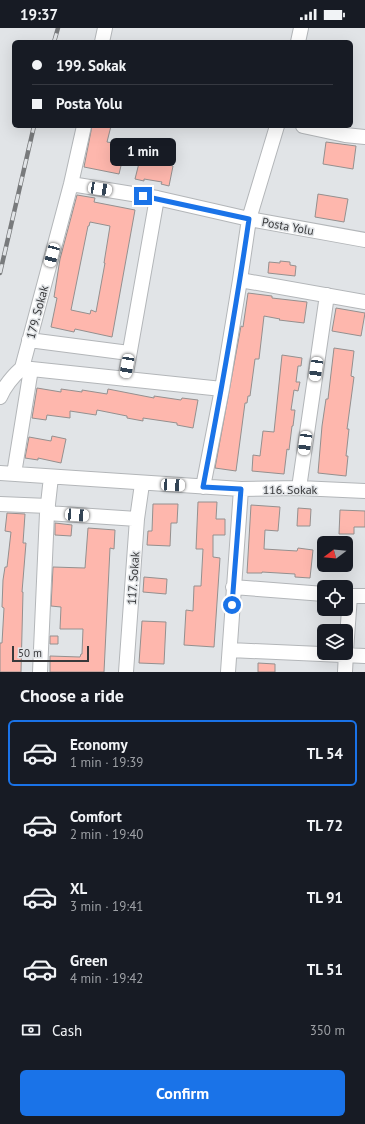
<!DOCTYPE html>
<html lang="en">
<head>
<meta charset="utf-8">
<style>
	body { margin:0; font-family:"PT Sans",sans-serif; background:#20242c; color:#f1f3f6; height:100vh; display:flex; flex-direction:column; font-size:15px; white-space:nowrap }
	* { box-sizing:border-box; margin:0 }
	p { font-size:13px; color:#9ea1a6 }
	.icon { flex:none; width:22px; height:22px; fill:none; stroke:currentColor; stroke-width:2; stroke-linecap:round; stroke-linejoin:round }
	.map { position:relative; height:644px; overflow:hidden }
	.side { display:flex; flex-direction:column; background:#171b24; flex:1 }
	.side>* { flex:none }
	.hud { position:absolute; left:12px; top:12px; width:341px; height:88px; border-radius:6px; box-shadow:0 4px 16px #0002; display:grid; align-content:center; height:88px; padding:0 20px; background:#171b24 }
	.needle { width:26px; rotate:254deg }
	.controls { position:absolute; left:317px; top:508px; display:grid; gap:8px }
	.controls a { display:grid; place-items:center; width:36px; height:36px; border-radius:6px; background:#171b24; box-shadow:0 4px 16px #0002; font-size:20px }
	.scale { position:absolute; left:12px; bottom:10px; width:77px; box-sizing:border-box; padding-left:4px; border:2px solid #38393b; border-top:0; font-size:11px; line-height:14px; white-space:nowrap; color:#38393b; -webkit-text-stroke:3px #e1e4e7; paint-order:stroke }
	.end { position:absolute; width:18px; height:18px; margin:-9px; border:5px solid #1a73e8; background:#fff; box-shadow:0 0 0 2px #fff }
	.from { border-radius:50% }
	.bubble { position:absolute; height:28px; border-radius:6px; background:#171b24; box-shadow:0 4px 16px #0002; font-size:13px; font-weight:700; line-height:28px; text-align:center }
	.car { position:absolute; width:12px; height:24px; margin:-12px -6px; border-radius:5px; box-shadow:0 0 3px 1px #0007; background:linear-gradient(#fff 24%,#345 0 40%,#fff 0 76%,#345 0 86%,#fff 0) }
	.hud b { display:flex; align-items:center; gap:14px; height:38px; font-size:15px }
	.hud b+b { border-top:1px solid #363941 }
	.hud i { width:10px; height:10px; background:#f1f3f6 }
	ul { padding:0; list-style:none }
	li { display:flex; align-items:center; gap:12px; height:66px; margin:0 8px 6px; padding:0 12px; border:2px solid transparent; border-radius:6px }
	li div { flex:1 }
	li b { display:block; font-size:15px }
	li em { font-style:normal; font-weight:700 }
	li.current { border-color:#1a73e8 }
	li>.icon { width:36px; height:36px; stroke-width:1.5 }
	h2 { padding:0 20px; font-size:18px; line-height:48px }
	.pay { display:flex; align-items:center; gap:10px; height:44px; padding:0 20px; font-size:15px }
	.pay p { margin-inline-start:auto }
	.cta { display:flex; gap:8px; margin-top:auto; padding:8px 20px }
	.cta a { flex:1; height:46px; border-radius:6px; background:#1a73e8; color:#fff; font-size:16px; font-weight:700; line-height:46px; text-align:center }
	.status { display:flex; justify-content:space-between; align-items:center; height:28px; padding:0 20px; background:#171b24; direction:ltr }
	.status svg { height:11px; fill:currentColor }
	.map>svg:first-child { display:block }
	.building { fill:#feb7ad; stroke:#94908f; fill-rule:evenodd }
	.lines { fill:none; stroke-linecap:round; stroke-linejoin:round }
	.minor-casing { stroke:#b3b6b9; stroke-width:16 }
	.minor { stroke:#fff; stroke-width:14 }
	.rail-casing { stroke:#787a7c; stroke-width:4.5 }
	.rail { stroke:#e1e4e7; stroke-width:3; stroke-dasharray:9; stroke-linecap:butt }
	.route { stroke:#1a73e8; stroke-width:5 }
	.labels { text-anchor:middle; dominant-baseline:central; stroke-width:3; stroke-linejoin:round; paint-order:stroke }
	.street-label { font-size:12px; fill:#38393b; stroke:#e1e4e7 }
</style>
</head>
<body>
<div class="status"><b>19:37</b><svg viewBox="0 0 49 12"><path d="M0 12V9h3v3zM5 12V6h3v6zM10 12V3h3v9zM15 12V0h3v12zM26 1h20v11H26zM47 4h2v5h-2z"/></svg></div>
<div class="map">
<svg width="365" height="644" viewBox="0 0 365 644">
	<rect width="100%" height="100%" fill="#e1e4e7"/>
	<!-- building -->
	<path class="building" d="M 92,98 L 111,98 L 107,114 L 126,117 L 119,146 L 84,139 Z
		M 326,114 L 356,118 L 353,141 L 323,136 Z
		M 145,124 L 171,130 L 169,137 L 173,138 L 169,158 L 161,156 L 162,154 L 144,151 L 144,153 L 135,151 L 140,131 L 143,132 Z
		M 318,166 L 348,171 L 344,194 L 315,189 Z
		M 77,167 L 95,170 L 94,174 L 135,182 L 112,309 L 75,301 L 74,304 L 51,299 L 57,270 L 54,269 L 60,231 ZM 90,194 L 110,198 L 104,235 L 105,235 L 96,284 L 91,282 L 90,286 L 71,282 L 88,198 L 89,198 Z
		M 280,233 L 290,234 L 290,237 L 296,238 L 295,248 L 268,245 L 269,234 L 280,235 Z
		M 248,265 L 272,268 L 272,270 L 307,274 L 304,295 L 279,292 L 280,291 L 264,288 L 259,331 L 255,331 L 250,368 L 248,368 L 247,375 L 245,375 L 236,443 L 215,440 L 241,298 L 243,299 Z
		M 336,280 L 365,285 L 361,308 L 332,303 Z
		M 334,320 L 354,323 L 351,348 L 354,349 L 347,401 L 349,401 L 346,428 L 348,428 L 346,448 L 318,445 L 322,398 L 326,371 L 328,371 Z
		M 282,327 L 302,330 L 301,338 L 298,338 L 296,354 L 300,354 L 298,363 L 294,362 L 291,382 L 295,382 L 293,398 L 292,398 L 289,422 L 287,421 L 284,446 L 252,443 L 253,427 L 260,428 L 263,403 L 274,404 Z
		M 37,360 L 61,364 L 61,361 L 82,364 L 82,362 L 107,366 L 108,361 L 154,370 L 154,368 L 181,372 L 182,370 L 198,372 L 193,400 L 177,397 L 177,395 L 143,390 L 143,393 L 127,390 L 127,388 L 97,382 L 96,387 L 70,383 L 70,390 L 47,387 L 46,392 L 32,390 Z
		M 52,408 L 66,411 L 61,435 L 38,430 L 38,432 L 25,430 L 29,409 L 51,413 Z
		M 198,474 L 217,474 L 216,491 L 225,491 L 225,507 L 213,507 L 213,529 L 220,530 L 214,619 L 184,617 L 186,582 L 193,583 L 194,558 L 201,558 L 203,521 L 196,521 Z
		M 153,476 L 178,476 L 177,495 L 171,495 L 170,518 L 147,517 L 148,503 L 152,503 Z
		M 251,477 L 280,479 L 278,503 L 265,502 L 264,521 L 297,523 L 298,520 L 313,522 L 310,550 L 295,549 L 295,546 L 262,544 L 262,545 L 247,545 Z
		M 298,480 L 311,481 L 310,498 L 297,498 Z
		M 340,482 L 365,483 L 365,499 L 354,499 L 354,506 L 339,506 Z
		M 7,485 L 25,486 L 23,515 L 26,515 L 22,564 L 23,564 L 21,644 L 0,644 L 0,615 L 2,615 L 4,580 L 2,579 L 3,552 L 5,539 L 7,539 L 11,504 L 5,503 Z
		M 55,495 L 72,497 L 71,508 L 55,507 Z
		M 88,500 L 115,502 L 114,521 L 110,520 L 104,644 L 50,644 L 50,628 L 80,629 L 81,626 L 82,626 L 83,601 L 60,601 L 61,579 L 51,578 L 53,539 L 85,540 Z
		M 144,549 L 167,551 L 166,566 L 143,564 Z
		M 142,593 L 166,594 L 164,636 L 139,635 Z
		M 50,608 L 58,608 L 58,616 L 50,616 Z
		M 258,635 L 275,636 L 275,644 L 258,644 Z"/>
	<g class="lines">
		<defs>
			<path id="minor" d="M 102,14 L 105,0
				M 298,14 L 301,0
				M 303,98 L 345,107 L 365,109
				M 71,156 L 157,170 L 249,191 L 365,212
				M 240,252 L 365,274
				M 29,312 L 129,325
				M 22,340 L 222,361 L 203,459
				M 125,351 L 157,170
				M 222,361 L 240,252 L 249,191 L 277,98
				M 0,369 C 5,357 12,349 22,340 L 71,156 L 84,98
				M 0,445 L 241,461 L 299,460 L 365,463
				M 14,446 L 31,341
				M 299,460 L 327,267
				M 0,476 L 48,478
				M 47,485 L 137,491
				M 233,559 L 324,566
				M 230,622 L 365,628
				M 346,623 L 350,568 L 365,568
				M 40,644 L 47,485 L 51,449
				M 126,644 L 137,491 L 142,456
				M 228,644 L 241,461
				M 345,644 L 346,625"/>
		</defs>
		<!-- minor casing -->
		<use href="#minor" class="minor-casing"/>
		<!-- minor -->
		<use href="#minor" class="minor"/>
		<defs>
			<path id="rail" d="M 54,14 L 58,0
				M 0,245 L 34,98"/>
		</defs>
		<!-- rail casing -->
		<use href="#rail" class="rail-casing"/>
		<!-- rail -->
		<use href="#rail" class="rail"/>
	</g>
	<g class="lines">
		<!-- route -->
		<path class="route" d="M 143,168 L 249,191 C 236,281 220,370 203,459 L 241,461 L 232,577"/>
	</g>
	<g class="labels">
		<!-- street labels -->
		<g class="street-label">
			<text transform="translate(288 198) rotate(10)">Posta Yolu</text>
			<text transform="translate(37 284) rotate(-75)">179. Sokak</text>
			<text x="290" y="461">116. Sokak</text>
			<text transform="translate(133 550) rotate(-86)">117. Sokak</text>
		</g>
	</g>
</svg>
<div class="controls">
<a><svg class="needle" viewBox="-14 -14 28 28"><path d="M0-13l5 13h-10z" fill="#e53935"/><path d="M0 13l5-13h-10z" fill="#9ea1a6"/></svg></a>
<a><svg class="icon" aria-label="locate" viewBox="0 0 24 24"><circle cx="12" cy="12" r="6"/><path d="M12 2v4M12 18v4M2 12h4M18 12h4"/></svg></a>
<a><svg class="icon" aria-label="layers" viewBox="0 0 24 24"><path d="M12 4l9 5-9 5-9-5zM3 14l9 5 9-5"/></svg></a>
</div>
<div class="scale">50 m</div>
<i class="end from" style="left:232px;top:577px"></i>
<i class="end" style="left:143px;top:168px"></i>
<div class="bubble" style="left:110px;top:110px;width:66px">1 min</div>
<i class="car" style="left:100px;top:161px;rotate:99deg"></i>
<i class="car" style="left:52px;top:227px;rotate:195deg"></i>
<i class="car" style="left:127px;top:338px;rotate:190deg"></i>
<i class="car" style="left:316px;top:341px;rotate:188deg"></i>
<i class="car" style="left:305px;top:415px;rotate:188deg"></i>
<i class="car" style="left:173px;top:457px;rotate:93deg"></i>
<i class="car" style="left:77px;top:487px;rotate:94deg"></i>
<div class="hud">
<b><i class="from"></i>199. Sokak</b>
<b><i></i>Posta Yolu</b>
</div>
</div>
<section class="side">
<h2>Choose a ride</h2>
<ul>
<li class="current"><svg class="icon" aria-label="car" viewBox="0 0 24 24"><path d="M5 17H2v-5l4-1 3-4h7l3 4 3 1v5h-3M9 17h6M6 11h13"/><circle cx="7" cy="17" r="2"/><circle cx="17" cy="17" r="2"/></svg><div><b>Economy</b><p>1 min · 19:39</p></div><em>TL 54</em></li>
<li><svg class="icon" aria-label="car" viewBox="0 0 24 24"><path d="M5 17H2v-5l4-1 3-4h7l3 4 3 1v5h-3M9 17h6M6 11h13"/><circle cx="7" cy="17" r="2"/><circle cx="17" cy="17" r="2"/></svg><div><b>Comfort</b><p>2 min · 19:40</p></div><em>TL 72</em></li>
<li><svg class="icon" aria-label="car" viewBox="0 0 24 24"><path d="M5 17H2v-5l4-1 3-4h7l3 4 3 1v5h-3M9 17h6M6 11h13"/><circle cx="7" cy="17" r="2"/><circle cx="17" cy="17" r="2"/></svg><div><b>XL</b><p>3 min · 19:41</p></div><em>TL 91</em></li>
<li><svg class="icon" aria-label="car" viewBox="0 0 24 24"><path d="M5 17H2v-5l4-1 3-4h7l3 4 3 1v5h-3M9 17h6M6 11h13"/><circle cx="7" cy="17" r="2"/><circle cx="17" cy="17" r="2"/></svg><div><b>Green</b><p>4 min · 19:42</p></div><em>TL 51</em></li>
</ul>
<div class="pay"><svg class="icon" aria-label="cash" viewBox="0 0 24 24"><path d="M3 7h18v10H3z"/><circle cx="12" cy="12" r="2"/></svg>Cash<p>350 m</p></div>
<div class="cta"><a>Confirm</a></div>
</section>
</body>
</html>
